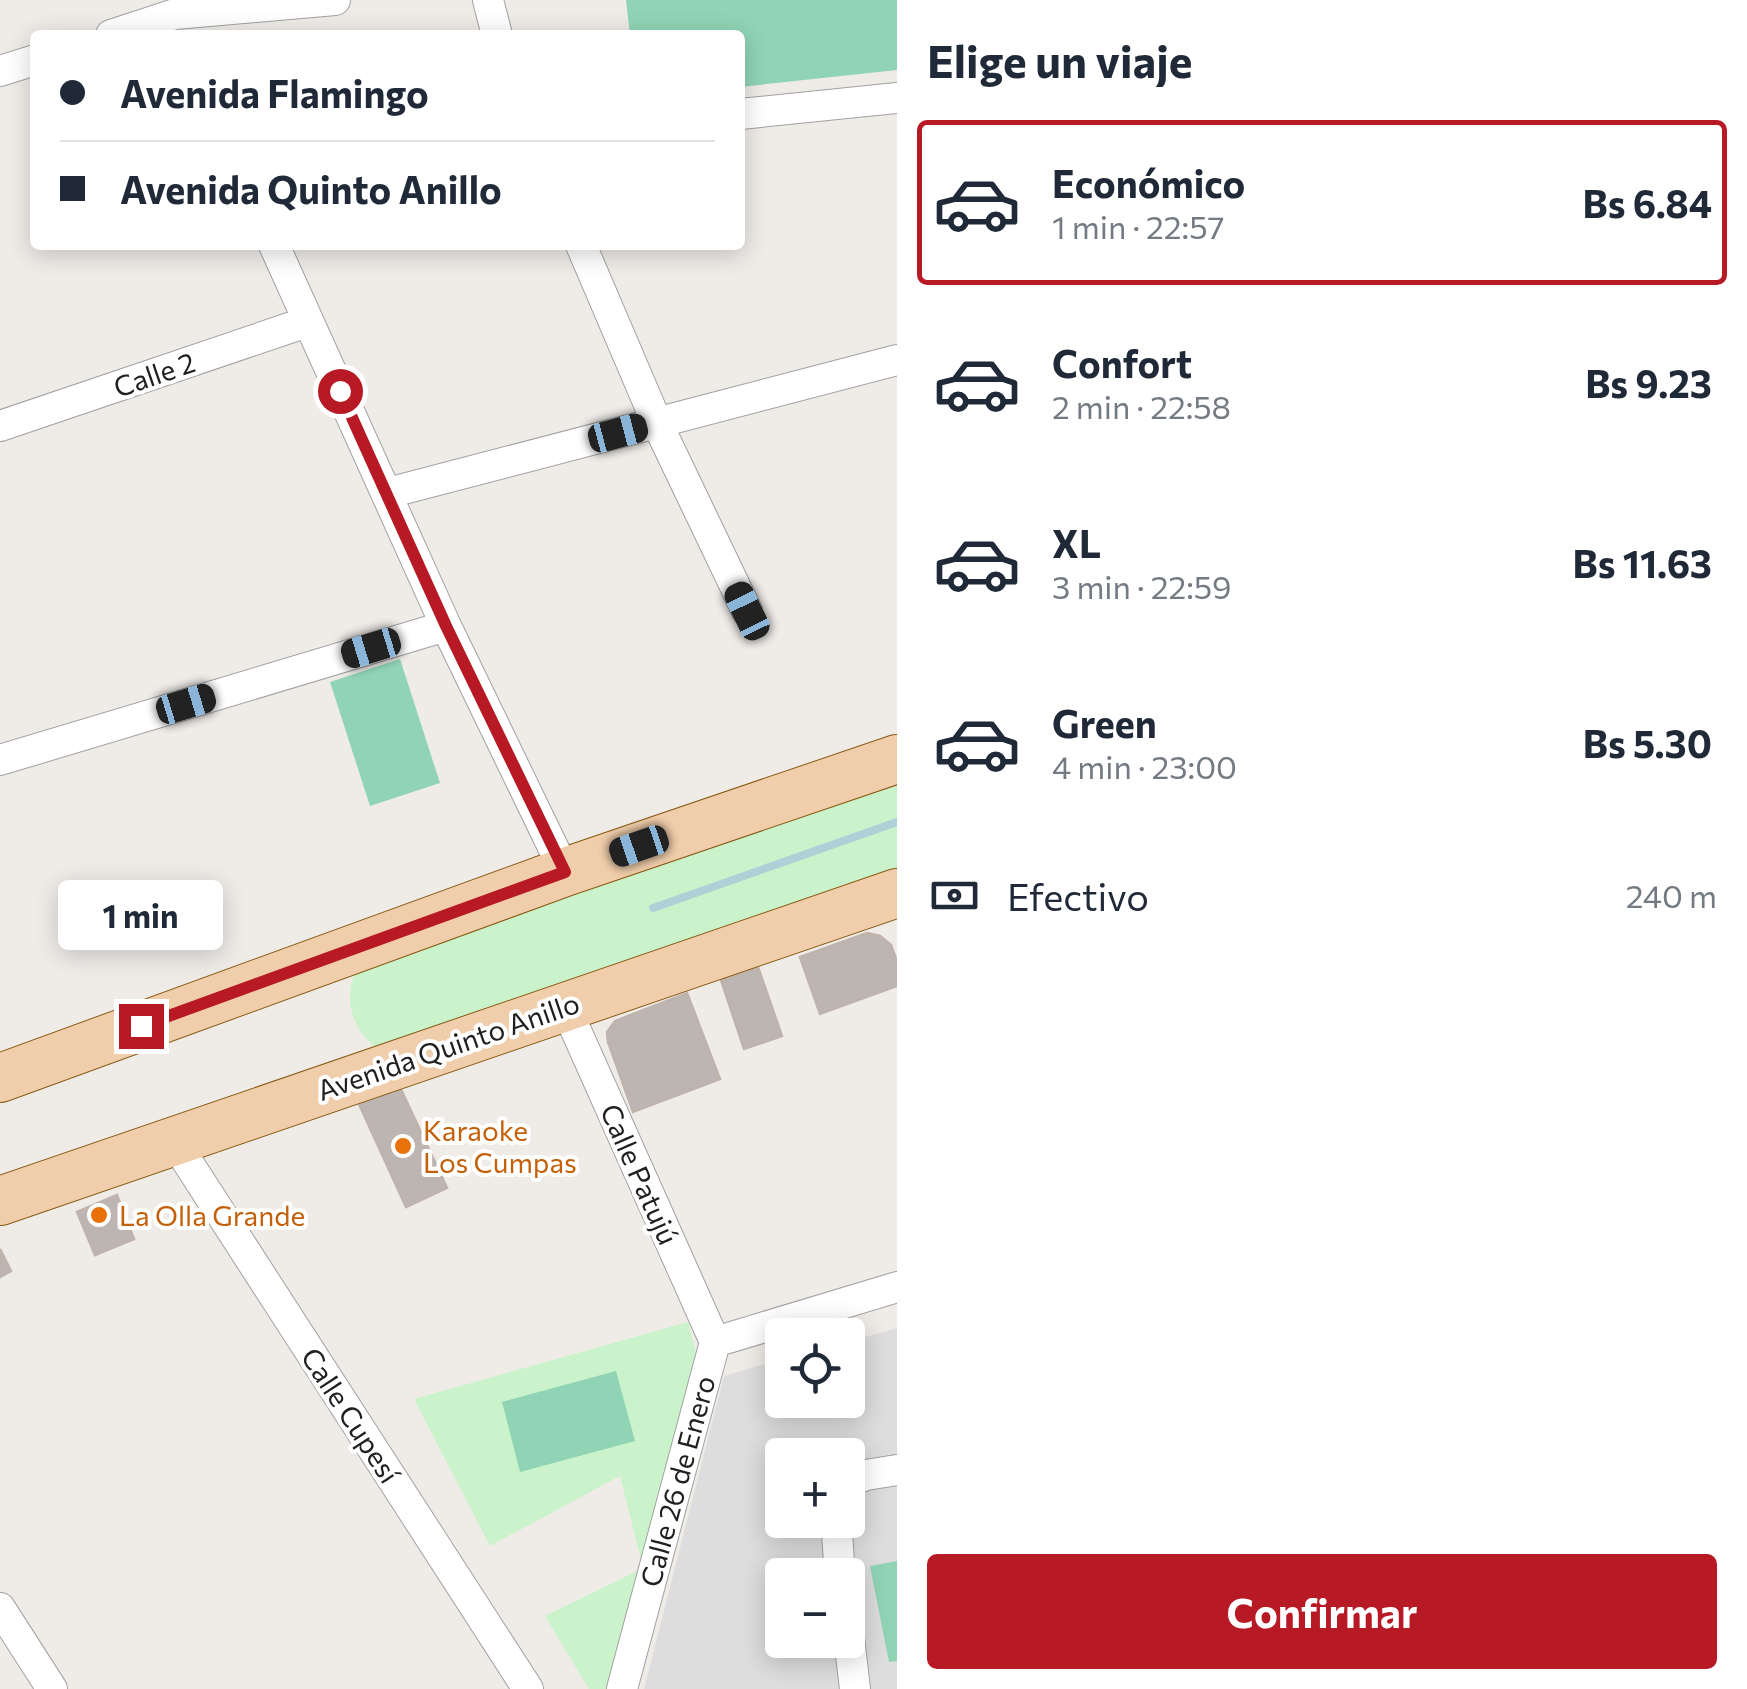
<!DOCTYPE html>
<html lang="es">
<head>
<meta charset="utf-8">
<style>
	body { margin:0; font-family:Commissioner,sans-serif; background:#f2f2f3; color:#1f2937; height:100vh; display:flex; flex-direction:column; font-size:38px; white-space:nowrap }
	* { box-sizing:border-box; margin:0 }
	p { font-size:32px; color:#747a83 }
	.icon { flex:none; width:55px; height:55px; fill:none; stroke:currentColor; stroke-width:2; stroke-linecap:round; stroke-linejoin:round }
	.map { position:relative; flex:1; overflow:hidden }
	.sheet { display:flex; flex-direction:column; background:#fff; width:850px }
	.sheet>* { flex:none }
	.banner { position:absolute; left:30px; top:30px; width:715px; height:220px; border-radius:10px; box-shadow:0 5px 25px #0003; display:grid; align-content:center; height:220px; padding:0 30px; background:#fff }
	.tools { position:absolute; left:765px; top:1318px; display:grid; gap:20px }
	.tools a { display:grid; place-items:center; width:100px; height:100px; border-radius:10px; background:#fff; box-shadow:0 5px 25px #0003; font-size:50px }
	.end { position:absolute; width:45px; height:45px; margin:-22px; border:12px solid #b71a24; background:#fff; box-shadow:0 0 0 5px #fff }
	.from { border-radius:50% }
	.bubble { position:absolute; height:70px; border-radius:10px; background:#fff; box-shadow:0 5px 25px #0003; font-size:32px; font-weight:700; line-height:70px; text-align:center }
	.car { position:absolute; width:30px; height:60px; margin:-30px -15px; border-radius:12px; box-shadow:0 0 8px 2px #0007; background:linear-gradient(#222 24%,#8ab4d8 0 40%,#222 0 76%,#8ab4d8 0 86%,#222 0) }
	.banner b { display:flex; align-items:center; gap:35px; height:95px; font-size:38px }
	.banner b+b { border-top:2px solid #e0e1e3 }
	.banner i { width:25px; height:25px; background:#1f2937 }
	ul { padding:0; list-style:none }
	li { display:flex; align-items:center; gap:30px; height:165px; margin:0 20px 15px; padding:0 10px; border:5px solid transparent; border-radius:10px }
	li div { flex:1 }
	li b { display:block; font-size:38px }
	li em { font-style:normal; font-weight:700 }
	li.selected { border-color:#b71a24 }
	li>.icon { width:90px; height:90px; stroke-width:1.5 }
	h2 { padding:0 30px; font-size:45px; line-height:120px }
	.pay { display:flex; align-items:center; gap:25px; height:110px; padding:0 30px; font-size:38px }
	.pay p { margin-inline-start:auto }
	.action { display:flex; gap:20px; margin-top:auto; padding:20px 30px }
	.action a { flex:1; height:115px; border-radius:10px; background:#b71a24; color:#fff; font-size:40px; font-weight:700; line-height:115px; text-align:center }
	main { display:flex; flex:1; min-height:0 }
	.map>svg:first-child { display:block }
	.residential { fill:#dedddd; fill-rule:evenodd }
	.park { fill:#cbf3cb }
	.pitch { fill:#90d4b5 }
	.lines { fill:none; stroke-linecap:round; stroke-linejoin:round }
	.stream { stroke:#aed1d7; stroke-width:8 }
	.building { fill:#bcb5b1; stroke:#bfb3ac; stroke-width:2.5 }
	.minor-casing { stroke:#a1a1a1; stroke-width:32 }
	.primary-casing { stroke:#895a13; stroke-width:50 }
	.minor { stroke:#fff; stroke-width:30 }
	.primary { stroke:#f1ceab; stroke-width:48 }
	.route { stroke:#b71a24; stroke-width:12 }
	.food-dot { fill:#e8710a; stroke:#fff; stroke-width:4 }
	.labels { text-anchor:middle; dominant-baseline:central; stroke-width:8; stroke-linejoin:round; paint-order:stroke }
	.street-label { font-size:28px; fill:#202020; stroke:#fff }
	.food-label { font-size:28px; fill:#c56008; stroke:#fff; text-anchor:start }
</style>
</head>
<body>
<main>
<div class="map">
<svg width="897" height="1689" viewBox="0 0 897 1689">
	<rect width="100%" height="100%" fill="#efece8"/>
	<!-- residential -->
	<path class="residential" d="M 897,1328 L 897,1689 L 644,1689 L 724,1376 L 782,1359 L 782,1400 L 848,1400 L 848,1342 ZM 782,1455 L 848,1455 L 848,1520 L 782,1520 ZM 782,1575 L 848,1575 L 848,1640 L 782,1640 Z"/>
	<!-- park -->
	<path class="park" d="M 897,771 L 897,874 L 377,1049 C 347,1024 342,991 362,959 Z
		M 688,1322 L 696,1353 L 614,1689 L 589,1689 L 545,1616 L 643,1568 L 620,1476 L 490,1546 L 414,1399 Z"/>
	<!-- pitch -->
	<path class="pitch" d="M 626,0 L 897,0 L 897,70 L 740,87 L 740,35 L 630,35 Z
		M 400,659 L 440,783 L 370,806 L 330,682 Z
		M 616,1371 L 635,1441 L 520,1472 L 502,1402 Z
		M 897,1561 L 897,1661 L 889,1662 L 870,1566 Z"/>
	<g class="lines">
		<!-- stream -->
		<path class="stream" d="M 653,908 L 897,822"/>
	</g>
	<!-- building -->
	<path class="building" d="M 867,933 L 880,936 L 891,945 L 897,961 L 897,986 L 820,1014 L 800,957 Z
		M 758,967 L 782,1036 L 744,1049 L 721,980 Z
		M 687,993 L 720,1079 L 633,1112 L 608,1042 L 607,1032 L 615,1021 Z
		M 399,1085 L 447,1188 L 406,1207 L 359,1104 Z
		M 117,1195 L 134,1239 L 95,1255 L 77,1212 Z
		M 0,1249 L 11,1271 L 0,1277 Z"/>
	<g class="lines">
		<defs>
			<path id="minor" d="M 488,0 L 497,35
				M 111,35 L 175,14 L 335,0
				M 0,71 L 35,60
				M 740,114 L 897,98
				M 274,245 L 446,626 L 565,872
				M 581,245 L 657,423 L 747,611
				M 0,426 L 307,322
				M 388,493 L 897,360
				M 0,760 L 446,626
				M 565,1006 L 715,1342
				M 174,1141 L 528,1689
				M 715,1342 L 897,1287
				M 848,1482 L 866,1475 L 897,1470
				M 836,1520 L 840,1575
				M 0,1608 L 52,1689
				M 848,1629 L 855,1689
				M 622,1689 L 715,1342"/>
			<path id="primary" d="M 0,1078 L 565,872 L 897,759
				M 0,1201 L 897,893"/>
		</defs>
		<!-- minor casing -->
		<use href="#minor" class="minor-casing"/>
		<!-- primary casing -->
		<use href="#primary" class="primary-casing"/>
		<!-- minor -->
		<use href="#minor" class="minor"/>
		<!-- primary -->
		<use href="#primary" class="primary"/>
	</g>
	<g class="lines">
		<!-- route -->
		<path class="route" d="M 141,1026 L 565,872 L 446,626 L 340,391"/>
	</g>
	<!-- markers -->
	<g class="food-dot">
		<circle cx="403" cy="1146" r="10"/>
		<circle cx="99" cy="1215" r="10"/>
	</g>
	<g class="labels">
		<!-- street labels -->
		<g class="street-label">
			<text transform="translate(154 374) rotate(-19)">Calle 2</text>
			<text transform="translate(448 1046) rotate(-19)">Avenida Quinto Anillo</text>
			<text transform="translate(640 1174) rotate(66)">Calle Patujú</text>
			<text transform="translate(351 1415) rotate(57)">Calle Cupesí</text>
			<text transform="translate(677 1481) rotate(-75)">Calle 26 de Enero</text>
		</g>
		<!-- food labels -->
		<g class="food-label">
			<text x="423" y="1130">Karaoke<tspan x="423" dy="32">Los Cumpas</tspan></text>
			<text x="119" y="1215">La Olla Grande</text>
		</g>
	</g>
</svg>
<div class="tools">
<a><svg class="icon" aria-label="locate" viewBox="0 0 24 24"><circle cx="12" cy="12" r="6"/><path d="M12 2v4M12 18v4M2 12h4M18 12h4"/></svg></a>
<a>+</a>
<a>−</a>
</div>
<i class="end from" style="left:340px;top:391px"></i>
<i class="end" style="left:141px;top:1026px"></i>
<div class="bubble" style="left:58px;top:880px;width:165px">1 min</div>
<i class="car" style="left:618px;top:433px;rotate:75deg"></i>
<i class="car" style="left:747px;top:611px;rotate:334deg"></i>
<i class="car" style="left:371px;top:648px;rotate:253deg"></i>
<i class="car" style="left:186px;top:704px;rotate:73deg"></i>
<i class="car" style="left:639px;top:846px;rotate:251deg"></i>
<div class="banner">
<b><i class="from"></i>Avenida Flamingo</b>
<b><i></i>Avenida Quinto Anillo</b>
</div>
</div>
<section class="sheet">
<h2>Elige un viaje</h2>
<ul>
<li class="selected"><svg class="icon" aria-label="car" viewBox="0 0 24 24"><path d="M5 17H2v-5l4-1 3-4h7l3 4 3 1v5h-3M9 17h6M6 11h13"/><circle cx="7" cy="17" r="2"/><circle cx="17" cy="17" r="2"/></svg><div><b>Económico</b><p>1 min · 22:57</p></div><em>Bs 6.84</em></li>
<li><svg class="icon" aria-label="car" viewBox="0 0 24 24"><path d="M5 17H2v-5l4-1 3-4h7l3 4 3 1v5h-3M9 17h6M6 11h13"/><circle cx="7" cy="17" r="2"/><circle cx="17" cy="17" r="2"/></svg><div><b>Confort</b><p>2 min · 22:58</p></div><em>Bs 9.23</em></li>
<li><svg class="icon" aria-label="car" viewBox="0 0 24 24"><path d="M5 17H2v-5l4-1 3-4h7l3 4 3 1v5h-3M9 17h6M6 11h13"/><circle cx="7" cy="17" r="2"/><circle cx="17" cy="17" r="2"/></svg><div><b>XL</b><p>3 min · 22:59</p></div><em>Bs 11.63</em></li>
<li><svg class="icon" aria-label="car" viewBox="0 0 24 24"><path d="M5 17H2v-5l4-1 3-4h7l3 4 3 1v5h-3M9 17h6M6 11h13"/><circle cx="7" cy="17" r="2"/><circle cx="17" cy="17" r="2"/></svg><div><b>Green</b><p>4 min · 23:00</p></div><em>Bs 5.30</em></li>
</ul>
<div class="pay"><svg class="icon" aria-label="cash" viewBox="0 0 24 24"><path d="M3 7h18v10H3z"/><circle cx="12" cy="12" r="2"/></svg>Efectivo<p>240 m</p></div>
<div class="action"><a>Confirmar</a></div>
</section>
</main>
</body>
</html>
